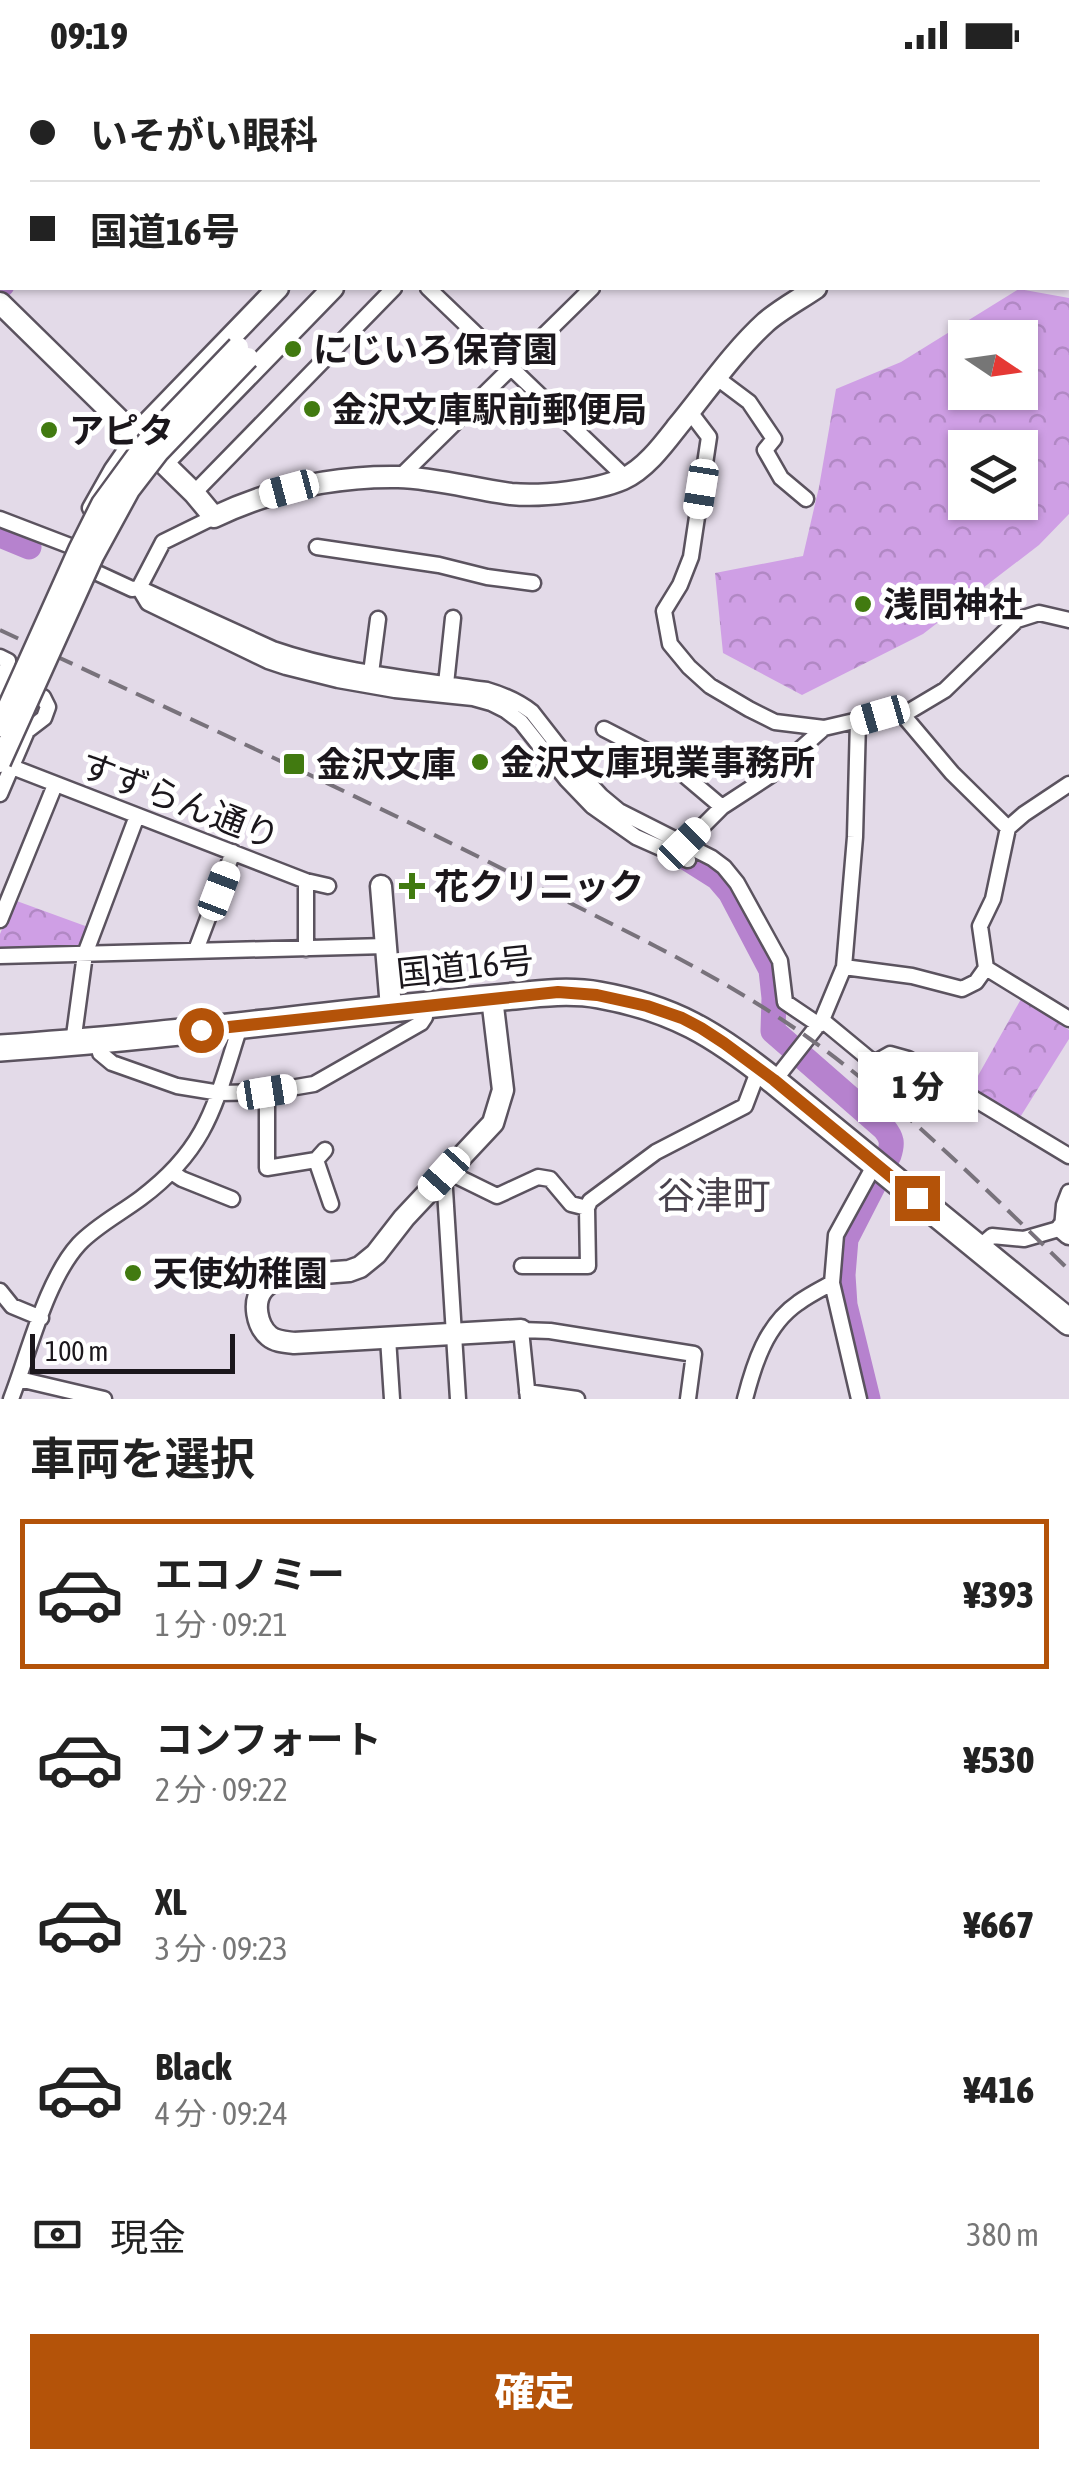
<!DOCTYPE html>
<html lang="ja">
<head>
<meta charset="utf-8">
<style>
	body { margin:0; font-family:"Asap Condensed","Noto Sans JP",sans-serif; background:#f6f6f6; color:#222; height:100vh; display:flex; flex-direction:column; font-size:38px; white-space:nowrap }
	* { box-sizing:border-box; margin:0 }
	p { font-size:32px; color:#767676 }
	.icon { flex:none; width:55px; height:55px; fill:none; stroke:currentColor; stroke-width:2; stroke-linecap:round; stroke-linejoin:round }
	.map { position:relative; height:1329px; overflow:hidden }
	.drawer { display:flex; flex-direction:column; background:#fff; flex:1 }
	.drawer>* { flex:none }
	.banner { position:absolute; left:0px; top:0px; width:1070px; height:220px; box-shadow:0 2px 8px #0004; display:grid; align-content:center; height:220px; padding:0 30px; background:#fff }
	.needle { width:65px; rotate:103deg }
	.tools { position:absolute; left:948px; top:250px; display:grid; gap:20px }
	.tools a { display:grid; place-items:center; width:90px; height:90px; border-radius:0px; background:#fff; box-shadow:0 2px 8px #0004; font-size:50px }
	.scale { position:absolute; left:30px; bottom:25px; width:205px; box-sizing:border-box; padding-left:10px; border:5px solid #1b171c; border-top:0; font-size:28px; line-height:35px; white-space:nowrap; color:#1b171c; -webkit-text-stroke:8px #fff; paint-order:stroke }
	.end { position:absolute; width:45px; height:45px; margin:-22px; border:12px solid #b45309; background:#fff; box-shadow:0 0 0 5px #fff }
	.from { border-radius:50% }
	.bubble { position:absolute; height:70px; border-radius:0px; background:#fff; box-shadow:0 2px 8px #0004; font-size:32px; font-weight:800; line-height:70px; text-align:center }
	.car { position:absolute; width:30px; height:60px; margin:-30px -15px; border-radius:12px; box-shadow:0 0 8px 2px #0007; background:linear-gradient(#fff 24%,#345 0 40%,#fff 0 76%,#345 0 86%,#fff 0) }
	.banner b { display:flex; align-items:center; gap:35px; height:95px; font-size:38px }
	.banner b+b { border-top:2px solid #e0e0e0 }
	.banner i { width:25px; height:25px; background:#222 }
	ul { padding:0; list-style:none }
	li { display:flex; align-items:center; gap:30px; height:150px; margin:0 20px 15px; padding:0 10px; border:5px solid transparent; border-radius:0px }
	li div { flex:1 }
	li b { display:block; font-size:38px }
	li em { font-style:normal; font-weight:800 }
	li.current { border-color:#b45309 }
	li>.icon { width:90px; height:90px; stroke-width:1.5 }
	h2 { padding:0 30px; font-size:45px; line-height:120px }
	.pay { display:flex; align-items:center; gap:25px; height:110px; padding:0 30px; font-size:38px }
	.pay p { margin-inline-start:auto }
	.action { display:flex; gap:20px; margin-top:auto; padding:20px 30px }
	.action a { flex:1; height:115px; border-radius:0px; background:#b45309; color:#fff; font-size:40px; font-weight:800; line-height:115px; text-align:center }
	.status { display:flex; justify-content:space-between; align-items:center; height:70px; padding:0 50px; background:#fff; direction:ltr }
	.status svg { height:28px; fill:currentColor }
	.map>svg:first-child { display:block }
	.forest { fill:url(#forest-crowns); fill-rule:evenodd }
	.lines { fill:none; stroke-linecap:round; stroke-linejoin:round }
	.river { stroke:#b682ce; stroke-width:25 }
	.street-casing { stroke:#5b535f; stroke-width:19 }
	.secondary-casing { stroke:#5b535f; stroke-width:25 }
	.highway-casing { stroke:#5b535f; stroke-width:30 }
	.street { stroke:#fff; stroke-width:14 }
	.secondary { stroke:#fff; stroke-width:20 }
	.highway { stroke:#fff; stroke-width:25 }
	.rail { stroke:#78727b; stroke-width:4; stroke-dasharray:20 10; stroke-linecap:butt }
	.secondary-bridge-casing { stroke:#5b535f; stroke-width:25; stroke-linecap:butt }
	.secondary-bridge { stroke:#fff; stroke-width:20 }
	.route { stroke:#b45309; stroke-width:12 }
	.poi-dot { fill:#417a10; stroke:#fff; stroke-width:4 }
	.labels { text-anchor:middle; dominant-baseline:central; stroke-width:10; stroke-linejoin:round; paint-order:stroke }
	.poi-label { font-size:35px; font-weight:bold; fill:#1b171c; stroke:#fff; text-anchor:start }
	.street-label { font-size:35px; fill:#1b171c; stroke:#fff }
	.neighbourhood-label { font-size:38px; fill:#49424d; stroke:#fff }
</style>
</head>
<body>
<div class="status"><b>09:19</b><svg viewBox="0 0 49 12"><path d="M0 12V9h3v3zM5 12V6h3v6zM10 12V3h3v9zM15 12V0h3v12zM26 1h20v11H26zM47 4h2v5h-2z"/></svg></div>
<div class="map">
<svg width="1069" height="1329" viewBox="0 0 1069 1329">
	<defs>
		<pattern id="forest-crowns" width="20" height="18" patternUnits="userSpaceOnUse" patternTransform="scale(2.5)"><rect width="20" height="18" fill="#cf9fe5"/><path d="M2 6a3 3 0 1 1 6 0M12 15a3 3 0 1 1 6 0" fill="none" stroke="#b188c4"/></pattern>
	</defs>
	<rect width="100%" height="100%" fill="#e3dae8"/>
	<!-- forest -->
	<path class="forest" d="M 1019,219 L 1069,228 L 1069,444 L 1039,475 L 923,564 L 802,625 L 723,583 L 715,503 L 803,486 L 819,417 L 836,319 L 901,292 ZM 965,268 L 1020,268 L 1020,322 L 965,322 ZM 965,378 L 1020,378 L 1020,432 L 965,432 Z
		M 14,830 L 88,857 L 79,879 L 0,880 L 0,864 Z
		M 1021,929 L 1069,960 L 1069,969 L 1019,1049 L 970,1020 Z"/>
	<g class="lines">
		<!-- river -->
		<path class="river" d="M 340,2 L 343,0
			M 0,215 L 2,215
			M 0,465 L 29,477
			M 688,789 L 718,808 L 730,822 L 771,900 L 774,928 L 773,961 L 884,1058 C 892,1068 893,1073 889,1085 L 846,1169 L 843,1205 L 845,1235 L 868,1329"/>
		<defs>
			<path id="street" d="M 594,0 L 596,2
				M 365,2 L 368,0
				M 893,2 L 896,0
				M 1068,80 L 1069,79
				M 428,218 L 626,408
				M 717,308 L 749,332 L 774,369 L 765,380 L 781,408 L 806,429
				M 690,342 L 709,367 L 691,487 L 680,515 L 664,541 L 670,574 L 689,597 L 710,616 L 749,639 L 775,652 L 824,658 L 880,645 L 903,645 L 945,620 L 1017,550 L 1039,543 L 1069,550
				M 400,407 L 592,218
				M 194,423 L 394,218
				M 90,438 L 112,399 L 135,366
				M 0,449 L 73,477
				M 317,477 L 439,495 L 487,507 L 533,513
				M 80,495 L 132,519 L 139,518 L 163,472 L 214,447
				M 139,518 L 273,579 C 342,603 415,609 487,620 C 504,625 518,631 532,642 L 578,701 L 601,726 L 619,741 L 712,788 L 724,797 L 737,813 L 780,891 L 785,932 L 819,955
				M 139,518 L 148,533 L 268,591 L 286,597 L 338,610 L 395,620 L 473,628 L 491,633 L 505,640 L 521,652 L 567,710 L 592,736 L 636,767 L 688,790
				M 0,587 L 8,591 L 5,609 L 0,619
				M 371,603 L 378,549
				M 446,614 L 453,548
				M 903,645 L 952,703 L 1008,758
				M 604,659 L 670,693 L 722,737
				M 12,697 L 306,811 L 328,816
				M 0,724 L 27,661 L 44,648 L 48,637 L 43,627 L 5,609
				M 685,774 L 722,737 L 771,705 L 824,658
				M 0,850 L 55,715
				M 306,879 L 306,811
				M 196,880 L 233,782
				M 0,886 L 386,876
				M 844,897 L 912,906 L 962,919 L 976,912 L 986,898 L 980,856 L 993,829 L 1008,758 L 1024,744 L 1069,714
				M 986,898 L 1069,949
				M 822,950 L 874,993 L 890,984 L 908,989 L 1069,1086
				M 98,971 L 100,983 L 112,993 L 177,1016 L 220,1023 L 267,1022 L 314,1014 L 421,953 L 425,947 L 424,935
				M 73,973 L 85,884 L 137,746
				M 774,1011 L 822,950 L 844,897 L 855,767 L 858,651
				M 267,1022 L 267,1098 L 316,1090
				M 325,1080 L 316,1090 L 331,1134
				M 446,1101 L 497,1126 L 538,1107 L 550,1109 L 571,1134 L 587,1138 L 590,1131 L 656,1082 L 745,1036 L 759,999
				M 173,1103 L 182,1109 L 232,1129
				M 444,1104 L 458,1329
				M 978,1178 L 992,1166 L 1024,1169 L 1062,1158 L 1064,1135 L 1069,1122
				M 522,1196 L 588,1196 L 587,1138
				M 0,1221 L 12,1236 L 41,1248
				M 388,1268 L 392,1329
				M 19,1309 L 104,1329
				M 527,1322 L 577,1329
				M 11,1329 C 29,1283 46,1210 79,1174 C 96,1156 121,1143 141,1128 C 205,1080 214,1039 237,966 L 236,957
				M 528,1329 L 521,1260 L 550,1261 L 694,1284 L 688,1329
				M 745,1329 C 754,1294 766,1255 798,1233 C 809,1225 821,1219 832,1213
				M 859,1329 L 832,1213 L 836,1165 L 875,1094"/>
			<path id="secondary" d="M 304,2 L 307,0
				M 503,2 L 505,0
				M 525,2 L 528,0
				M 1001,2 L 1003,0
				M 0,188 L 2,188
				M 0,233 L 194,423 L 214,447 C 271,420 334,406 398,407 C 436,408 473,419 511,424 C 542,427 595,421 623,409 C 645,399 663,375 677,357 C 706,322 733,282 766,252 C 781,239 800,229 816,218
				M 135,366 L 278,218
				M 163,393 L 333,218
				M 381,816 L 391,938
				M 492,928 L 503,1020 L 493,1053 L 404,1148 L 376,1184 L 360,1197 L 349,1201 L 285,1206 C 277,1209 268,1213 263,1219 C 252,1232 257,1256 269,1266 C 276,1272 286,1272 294,1273 L 521,1260
				M 1062,1158 L 1069,1164"/>
			<path id="highway" d="M 0,978 C 137,969 273,951 409,937 C 444,933 480,929 515,926 C 543,923 571,920 599,925 C 673,938 715,964 774,1011 L 1069,1252"/>
		</defs>
		<!-- street casing -->
		<use href="#street" class="street-casing"/>
		<!-- secondary casing -->
		<use href="#secondary" class="secondary-casing"/>
		<!-- highway casing -->
		<use href="#highway" class="highway-casing"/>
		<!-- street -->
		<use href="#street" class="street"/>
		<!-- secondary -->
		<use href="#secondary" class="secondary"/>
		<!-- highway -->
		<use href="#highway" class="highway"/>
		<!-- rail -->
		<path class="rail" d="M 0,560 C 183,646 367,729 546,821 C 636,866 728,910 810,969 C 904,1037 986,1119 1069,1200"/>
		<defs>
			<path id="secondary-bridge" d="M 0,656 L 79,480 L 102,434 L 148,371 L 238,277
				M 0,692 L 93,486 L 129,420 L 159,381 L 248,288"/>
		</defs>
		<!-- secondary-bridge casing -->
		<use href="#secondary-bridge" class="secondary-bridge-casing"/>
		<!-- secondary-bridge -->
		<use href="#secondary-bridge" class="secondary-bridge"/>
	</g>
	<g class="lines">
		<!-- route -->
		<path class="route" d="M 201,960 L 558,922 L 597,925 L 647,936 L 682,948 L 701,958 L 724,973 L 774,1010 L 917,1128"/>
	</g>
	<!-- markers -->
	<g class="poi-dot">
		<circle cx="293" cy="279" r="10"/>
		<circle cx="312" cy="339" r="10"/>
		<circle cx="49" cy="360" r="10"/>
		<circle cx="863" cy="534" r="10"/>
		<circle cx="480" cy="692" r="10"/>
		<rect x="282" y="682" width="24" height="24" rx="5"/>
		<path d="M407 801h10v10h10v10h-10v10h-10v-10h-10v-10h10z"/>
		<circle cx="133" cy="1203" r="10"/>
	</g>
	<g class="labels">
		<!-- poi labels -->
		<g class="poi-label">
			<text x="313" y="279">にじいろ保育園</text>
			<text x="332" y="339">金沢文庫駅前郵便局</text>
			<text x="69" y="360">アピタ</text>
			<text x="883" y="534">浅間神社</text>
			<text x="500" y="692">金沢文庫現業事務所</text>
			<text x="316" y="694">金沢文庫</text>
			<text x="434" y="816">花クリニック</text>
			<text x="153" y="1203">天使幼稚園</text>
		</g>
		<!-- street labels -->
		<g class="street-label">
			<text transform="translate(180 730) rotate(21)">すずらん通り</text>
			<text transform="translate(465 896) rotate(-6)">国道16号</text>
		</g>
		<!-- neighbourhood labels -->
		<g class="neighbourhood-label">
			<text x="714" y="1125">谷津町</text>
		</g>
	</g>
</svg>
<div class="tools">
<a><svg class="needle" viewBox="-14 -14 28 28"><path d="M0-13l5 13h-10z" fill="#e53935"/><path d="M0 13l5-13h-10z" fill="#767676"/></svg></a>
<a><svg class="icon" aria-label="layers" viewBox="0 0 24 24"><path d="M12 4l9 5-9 5-9-5zM3 14l9 5 9-5"/></svg></a>
</div>
<div class="scale">100 m</div>
<i class="end from" style="left:201px;top:960px"></i>
<i class="end" style="left:917px;top:1128px"></i>
<div class="bubble" style="left:858px;top:982px;width:120px">1 分</div>
<i class="car" style="left:289px;top:419px;rotate:255deg"></i>
<i class="car" style="left:701px;top:419px;rotate:189deg"></i>
<i class="car" style="left:880px;top:645px;rotate:254deg"></i>
<i class="car" style="left:684px;top:774px;rotate:45deg"></i>
<i class="car" style="left:219px;top:821px;rotate:21deg"></i>
<i class="car" style="left:267px;top:1022px;rotate:81deg"></i>
<i class="car" style="left:444px;top:1104px;rotate:222deg"></i>
<div class="banner">
<b><i class="from"></i>いそがい眼科</b>
<b><i></i>国道16号</b>
</div>
</div>
<section class="drawer">
<h2>車両を選択</h2>
<ul>
<li class="current"><svg class="icon" aria-label="car" viewBox="0 0 24 24"><path d="M5 17H2v-5l4-1 3-4h7l3 4 3 1v5h-3M9 17h6M6 11h13"/><circle cx="7" cy="17" r="2"/><circle cx="17" cy="17" r="2"/></svg><div><b>エコノミー</b><p>1 分 · 09:21</p></div><em>¥393</em></li>
<li><svg class="icon" aria-label="car" viewBox="0 0 24 24"><path d="M5 17H2v-5l4-1 3-4h7l3 4 3 1v5h-3M9 17h6M6 11h13"/><circle cx="7" cy="17" r="2"/><circle cx="17" cy="17" r="2"/></svg><div><b>コンフォート</b><p>2 分 · 09:22</p></div><em>¥530</em></li>
<li><svg class="icon" aria-label="car" viewBox="0 0 24 24"><path d="M5 17H2v-5l4-1 3-4h7l3 4 3 1v5h-3M9 17h6M6 11h13"/><circle cx="7" cy="17" r="2"/><circle cx="17" cy="17" r="2"/></svg><div><b>XL</b><p>3 分 · 09:23</p></div><em>¥667</em></li>
<li><svg class="icon" aria-label="car" viewBox="0 0 24 24"><path d="M5 17H2v-5l4-1 3-4h7l3 4 3 1v5h-3M9 17h6M6 11h13"/><circle cx="7" cy="17" r="2"/><circle cx="17" cy="17" r="2"/></svg><div><b>Black</b><p>4 分 · 09:24</p></div><em>¥416</em></li>
</ul>
<div class="pay"><svg class="icon" aria-label="cash" viewBox="0 0 24 24"><path d="M3 7h18v10H3z"/><circle cx="12" cy="12" r="2"/></svg>現金<p>380 m</p></div>
<div class="action"><a>確定</a></div>
</section>
</body>
</html>
